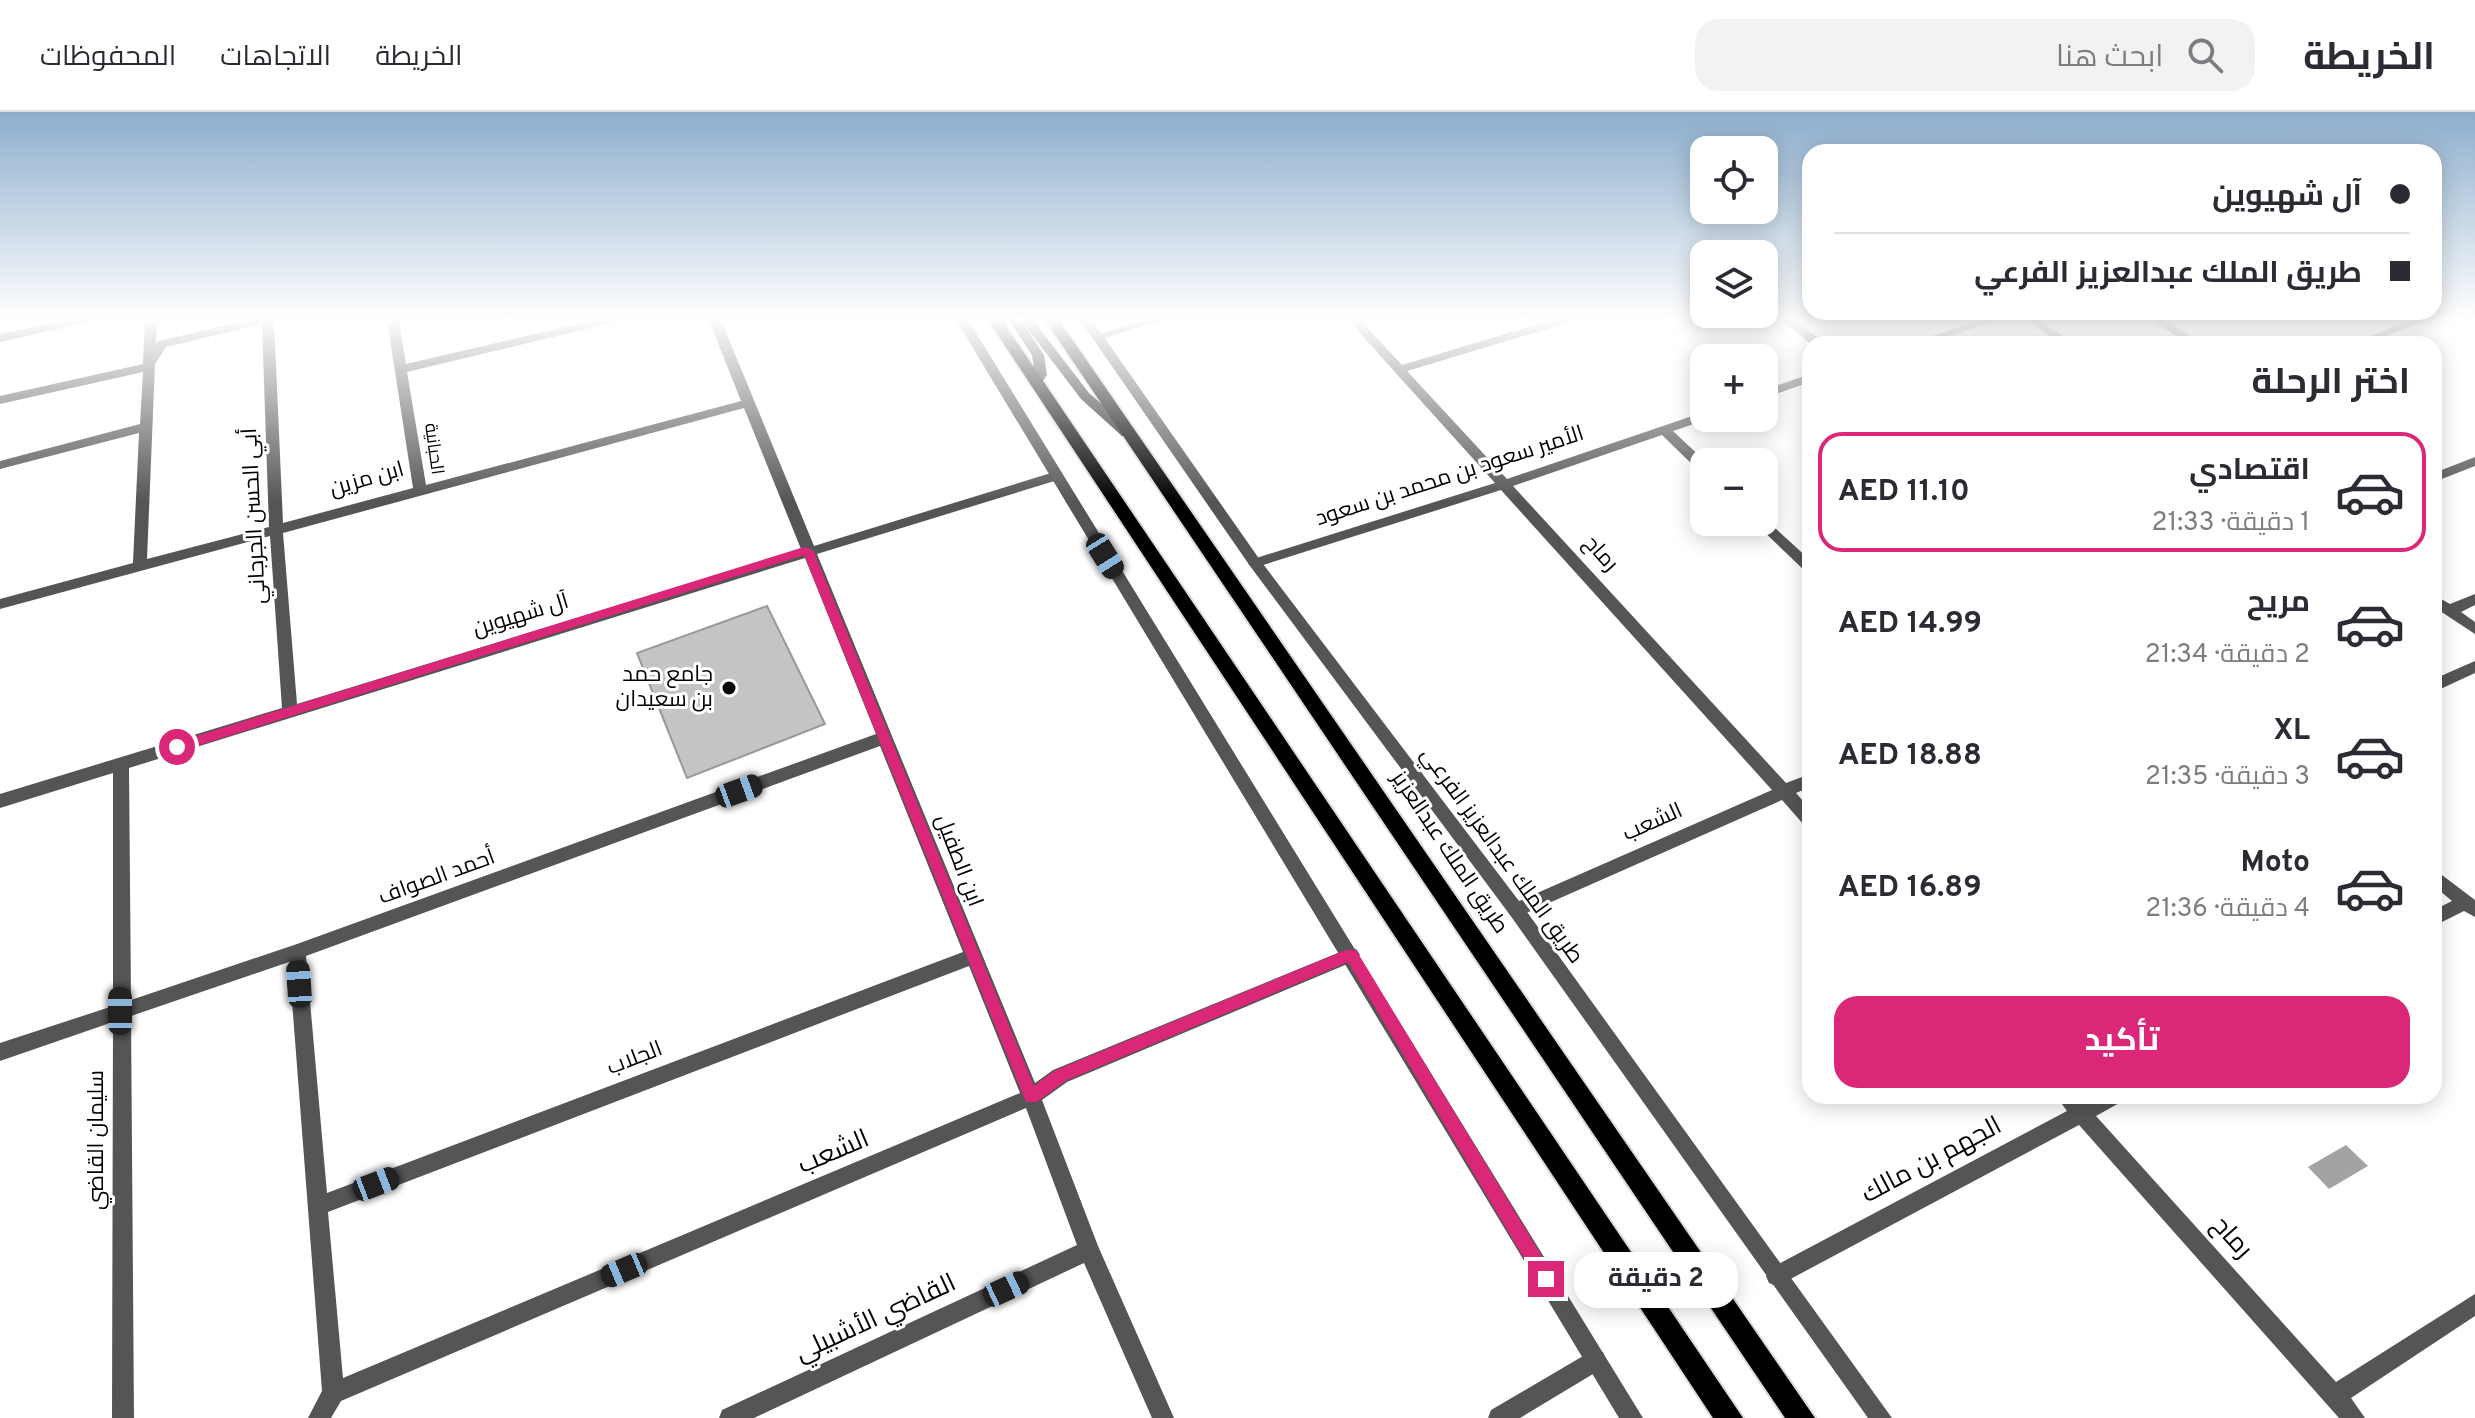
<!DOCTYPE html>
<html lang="ar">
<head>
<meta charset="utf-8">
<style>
	body { margin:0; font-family:Overpass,Cairo,sans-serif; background:#f2f2f3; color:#2b2b33; direction:rtl; height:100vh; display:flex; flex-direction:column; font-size:30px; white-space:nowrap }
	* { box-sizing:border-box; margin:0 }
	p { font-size:26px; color:#7c7c81 }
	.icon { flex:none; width:44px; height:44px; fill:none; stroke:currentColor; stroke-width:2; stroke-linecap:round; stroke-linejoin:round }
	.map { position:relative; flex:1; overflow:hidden; direction:ltr }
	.side { position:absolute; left:1802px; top:224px; width:640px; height:768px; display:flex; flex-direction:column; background:#fff; border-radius:24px; box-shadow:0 4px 20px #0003; direction:rtl }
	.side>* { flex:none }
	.banner { position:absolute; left:1802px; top:32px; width:640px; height:176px; border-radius:24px; box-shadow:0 4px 20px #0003; direction:rtl; display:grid; align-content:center; height:176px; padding:0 32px; background:#fff }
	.controls { position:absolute; left:1690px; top:24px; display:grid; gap:16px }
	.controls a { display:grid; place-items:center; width:88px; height:88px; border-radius:16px; background:#fff; box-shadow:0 4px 20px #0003; font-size:40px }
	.end { position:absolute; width:36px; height:36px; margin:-18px; border:10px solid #db2777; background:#fff; box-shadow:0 0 0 4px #fff }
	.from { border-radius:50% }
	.bubble { position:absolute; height:56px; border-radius:24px; background:#fff; box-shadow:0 4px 20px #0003; font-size:26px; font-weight:700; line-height:56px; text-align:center; direction:rtl }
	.car { position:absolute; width:24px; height:48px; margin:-24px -12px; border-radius:10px; box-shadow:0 0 6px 2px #0007; background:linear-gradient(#222 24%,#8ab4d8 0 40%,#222 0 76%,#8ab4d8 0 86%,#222 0) }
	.banner b { display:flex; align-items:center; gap:28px; height:76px; font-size:30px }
	.banner b+b { border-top:2px solid #e1e1e2 }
	.banner i { width:20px; height:20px; background:#2b2b33 }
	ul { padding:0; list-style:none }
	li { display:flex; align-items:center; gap:24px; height:120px; margin:0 16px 12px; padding:0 16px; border:4px solid transparent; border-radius:24px }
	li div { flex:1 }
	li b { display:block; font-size:30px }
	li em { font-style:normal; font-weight:700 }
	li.active { border-color:#db2777 }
	li>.icon { width:72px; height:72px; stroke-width:1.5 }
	h2 { padding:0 32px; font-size:36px; line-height:96px }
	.action { display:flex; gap:16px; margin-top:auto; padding:16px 32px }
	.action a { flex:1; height:92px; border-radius:24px; background:#db2777; color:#fff; font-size:32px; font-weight:700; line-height:92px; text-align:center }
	header { display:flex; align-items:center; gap:48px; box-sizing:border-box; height:112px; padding:0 40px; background:#fff; border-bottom:2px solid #e1e1e2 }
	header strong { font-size:38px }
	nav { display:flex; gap:44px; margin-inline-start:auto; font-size:28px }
	.search { width:560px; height:72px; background:#f2f2f3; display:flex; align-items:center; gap:20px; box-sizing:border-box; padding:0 28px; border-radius:24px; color:#7c7c81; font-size:30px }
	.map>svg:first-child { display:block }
	.water { fill:#a3a3a3 }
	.building { fill:#c4c4c4; stroke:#999; stroke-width:2 }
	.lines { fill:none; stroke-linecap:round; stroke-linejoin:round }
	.primary-casing { stroke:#dbdbdb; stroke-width:4 }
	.minor { fill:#555; fill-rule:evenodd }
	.tertiary { fill:#555; fill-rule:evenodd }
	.secondary { fill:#222; fill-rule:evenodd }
	.primary { fill:#000; fill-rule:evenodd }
	.route { fill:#db2777 }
	.poi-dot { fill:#000; stroke:#fff; stroke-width:3 }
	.labels { text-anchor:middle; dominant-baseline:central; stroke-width:6; stroke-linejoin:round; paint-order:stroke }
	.far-street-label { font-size:18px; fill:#000; stroke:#fff }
	.street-label { font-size:22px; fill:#000; stroke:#fff }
	.poi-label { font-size:22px; fill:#000; stroke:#fff; text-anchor:end }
	.near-street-label { font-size:26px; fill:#000; stroke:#fff }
</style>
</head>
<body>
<header>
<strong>الخريطة</strong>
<div class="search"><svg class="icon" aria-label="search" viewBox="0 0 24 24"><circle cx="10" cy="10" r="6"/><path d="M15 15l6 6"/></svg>ابحث هنا</div>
<nav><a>الخريطة</a><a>الاتجاهات</a><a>المحفوظات</a></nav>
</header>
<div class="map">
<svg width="2475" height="1306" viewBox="0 0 2475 1306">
	<rect width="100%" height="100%" fill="#fff"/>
	<!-- water -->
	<path class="water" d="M 2346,1033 L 2368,1054 L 2329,1077 L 2308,1055 Z"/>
	<!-- building -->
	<path class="building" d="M 767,494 L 825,612 L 687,666 L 637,541 Z"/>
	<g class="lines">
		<defs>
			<path id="primary" d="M 988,208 L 1002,208 L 1743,1306 L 1713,1306 Z
				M 1045,208 L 1059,208 L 1815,1306 L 1785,1306 Z"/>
		</defs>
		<!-- primary casing -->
		<use href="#primary" class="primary-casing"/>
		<!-- minor -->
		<path class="minor" d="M 66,208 L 87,208 L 85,211 L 0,230 L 0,222 Z
			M 145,208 L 157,208 L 156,232 L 158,229 L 249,208 L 274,208 L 283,411 L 413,376 L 387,208 L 399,208 L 406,252 L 594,208 L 613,208 L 611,211 L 407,260 L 426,373 L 741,289 L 709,208 L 721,208 L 814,434 L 1051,361 L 1061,361 L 1061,367 L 817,442 L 1035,971 L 1053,958 L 1345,838 L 1351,835 L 1357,838 L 1360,843 L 1357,848 L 1067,970 L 1042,988 L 1098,1134 L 1174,1306 L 1152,1306 L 1084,1151 L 754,1306 L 719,1306 L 722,1298 L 1077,1133 L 1026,996 L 341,1289 L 331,1306 L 308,1306 L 322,1279 L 289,850 L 131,904 L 134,1306 L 112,1306 L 113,910 L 0,949 L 0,931 L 113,894 L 113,661 L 0,696 L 0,682 L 282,596 L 270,424 L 0,497 L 0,487 L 133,451 L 139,321 L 0,357 L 0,349 L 140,312 L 143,260 L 0,292 L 0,284 L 143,252 ZM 262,212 L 269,415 L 147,447 L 155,252 L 166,235 ZM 744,296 L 801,437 L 297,592 L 283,421 ZM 805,446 L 876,622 L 297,832 L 131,888 L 129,656 ZM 880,634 L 963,840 L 327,1081 L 306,844 ZM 969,854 L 1020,981 L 343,1266 L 328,1100 Z
			M 1145,208 L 1164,208 L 1097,228 L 1091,224 Z
			M 1348,208 L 1360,208 L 1402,253 L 1552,208 L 1569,208 L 1567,211 L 1407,259 L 1507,367 L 1704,300 L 1704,306 L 1709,307 L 1673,319 L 1706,350 L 1704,360 L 1699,359 L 1662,323 L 1513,374 L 1786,671 L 1810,662 L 1810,675 L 1796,681 L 1810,697 L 1810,715 L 1804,713 L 1782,688 L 1522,803 L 1516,805 L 1510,803 L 1507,798 L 1510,793 L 1772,678 L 1501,378 L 1260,454 L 1250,454 L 1248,451 L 1250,448 L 1495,371 Z
			M 1782,208 L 1795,208 L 1825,232 L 1811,232 Z
			M 1979,208 L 1996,208 L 1927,232 L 1909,232 Z
			M 2027,208 L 2040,208 L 2074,232 L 2060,232 Z
			M 2152,208 L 2166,208 L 2202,232 L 2188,232 Z
			M 2411,208 L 2427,208 L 2366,232 L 2349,232 Z
			M 1810,262 L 1810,270 L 1764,286 L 1764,278 Z
			M 2475,345 L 2475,354 L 2434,370 L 2434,361 Z
			M 1764,406 L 1810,448 L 1810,461 L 1805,459 L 1757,413 L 1755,410 L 1764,410 Z
			M 2475,482 L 2475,493 L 2461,500 L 2475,510 L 2475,522 L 2434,495 L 2434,483 L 2450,492 Z
			M 2475,549 L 2475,561 L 2434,580 L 2434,567 Z
			M 2434,757 L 2475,788 L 2475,805 L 2464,799 L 2434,814 L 2434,798 L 2452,789 L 2434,774 Z
			M 2056,984 L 2078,984 L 2084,990 L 2095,984 L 2124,984 L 2121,990 L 2096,1004 L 2336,1270 L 2475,1182 L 2475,1204 L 2351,1286 L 2365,1306 L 2339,1306 L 2079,1013 L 1783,1171 L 1776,1174 L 1769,1171 L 1766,1164 L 1769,1157 L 2067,999 Z
			M 1595,1237 L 1603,1240 L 1606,1248 L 1603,1256 L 1520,1306 L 1488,1306 L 1491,1298 Z"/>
		<!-- tertiary -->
		<path class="tertiary" d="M 956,208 L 968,208 L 1643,1306 L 1619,1306 Z
			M 1080,208 L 1092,208 L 1260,448 L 1522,793 L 1892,1306 L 1868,1306 L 1510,803 L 1250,454 Z"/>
		<!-- secondary -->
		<path class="secondary" d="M 1009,208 L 1021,208 L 1044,243 L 1047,263 L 1040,273 L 1032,273 L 1030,270 L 1035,263 L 1032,243 Z
			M 1021,208 L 1033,208 L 1089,281 L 1132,318 L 1132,324 L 1122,324 L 1081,287 Z"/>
		<!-- primary -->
		<use href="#primary" class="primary"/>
	</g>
	<!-- sky -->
	<linearGradient id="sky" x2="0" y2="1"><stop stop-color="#8cadcc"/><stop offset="0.53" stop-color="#fff"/><stop offset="1" stop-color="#fff" stop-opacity="0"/></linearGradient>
	<rect width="2475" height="390" fill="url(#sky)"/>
	<!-- route -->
	<path class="route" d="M 804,435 L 813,438 L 1034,974 L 1054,959 L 1346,838 L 1356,838 L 1552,1161 L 1552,1173 L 1540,1173 L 1348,850 L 1065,969 L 1037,990 L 1026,990 L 804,443 L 177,640 L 171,635 L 177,630 Z"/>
	<!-- markers -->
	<circle class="poi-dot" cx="729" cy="576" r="8"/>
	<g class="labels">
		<!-- far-street labels -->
		<g class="far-street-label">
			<text transform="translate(433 337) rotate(82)">الحبانية</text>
		</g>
		<!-- street labels -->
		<g class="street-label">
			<text transform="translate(1450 365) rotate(-18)">الأمير سعود بن محمد بن سعود</text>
			<text transform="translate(367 368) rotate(-16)">ابن مزين</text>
			<text transform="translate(255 404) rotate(-93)">أبي الحسن الجرجاني</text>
			<text transform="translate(1600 442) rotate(48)">رماح</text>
			<text transform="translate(521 504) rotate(-17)">آل شهيوين</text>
			<text transform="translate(1653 711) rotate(-24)">الشعب</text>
			<text transform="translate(1449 741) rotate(56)">طريق الملك عبدالعزيز</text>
			<text transform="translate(1501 744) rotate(54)">طريق الملك عبدالعزيز الفرعي</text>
			<text transform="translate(958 749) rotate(69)">ابن الطفيل</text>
			<text transform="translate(437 766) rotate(-20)">أحمد الصواف</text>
			<text transform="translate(635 947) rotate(-21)">الجلاب</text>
			<text transform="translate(97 1028) rotate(-90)">سليمان القاضي</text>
		</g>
		<!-- poi labels -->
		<g class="poi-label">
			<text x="713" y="563">جامع حمد<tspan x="713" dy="25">بن سعيدان</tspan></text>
		</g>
		<!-- near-street labels -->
		<g class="near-street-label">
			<text transform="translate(834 1041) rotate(-23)">الشعب</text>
			<text transform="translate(1932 1049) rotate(-28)">الجهم بن مالك</text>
			<text transform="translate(2231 1126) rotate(48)">رماح</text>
			<text transform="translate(876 1207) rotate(-25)">القاضي الأشبيلي</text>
		</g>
	</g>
</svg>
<div class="controls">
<a><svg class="icon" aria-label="locate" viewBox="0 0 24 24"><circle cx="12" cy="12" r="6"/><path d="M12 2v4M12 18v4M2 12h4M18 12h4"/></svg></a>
<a><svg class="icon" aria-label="layers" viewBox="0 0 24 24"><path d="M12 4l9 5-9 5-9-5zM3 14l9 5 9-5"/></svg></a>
<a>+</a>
<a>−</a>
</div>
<i class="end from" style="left:177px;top:635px"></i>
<i class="end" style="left:1546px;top:1167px"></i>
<div class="bubble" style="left:1574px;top:1140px;width:164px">2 دقيقة</div>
<i class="car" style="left:1105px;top:444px;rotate:148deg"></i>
<i class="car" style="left:739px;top:679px;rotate:70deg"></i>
<i class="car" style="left:299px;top:872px;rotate:356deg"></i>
<i class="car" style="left:120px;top:899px;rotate:0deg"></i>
<i class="car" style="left:376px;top:1072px;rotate:69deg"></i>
<i class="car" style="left:624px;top:1158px;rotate:247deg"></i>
<i class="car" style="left:1006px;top:1177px;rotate:65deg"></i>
<div class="banner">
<b><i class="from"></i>آل شهيوين</b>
<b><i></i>طريق الملك عبدالعزيز الفرعي</b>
</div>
<section class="side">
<h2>اختر الرحلة</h2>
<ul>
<li class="active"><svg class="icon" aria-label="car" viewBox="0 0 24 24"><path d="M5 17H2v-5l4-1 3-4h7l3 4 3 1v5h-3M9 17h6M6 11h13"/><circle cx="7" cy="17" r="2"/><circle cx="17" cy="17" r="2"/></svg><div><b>اقتصادي</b><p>1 دقيقة · 21:33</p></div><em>AED 11.10</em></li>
<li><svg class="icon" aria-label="car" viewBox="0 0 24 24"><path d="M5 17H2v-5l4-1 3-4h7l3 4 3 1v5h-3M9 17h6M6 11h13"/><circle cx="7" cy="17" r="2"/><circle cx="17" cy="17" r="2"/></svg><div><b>مريح</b><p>2 دقيقة · 21:34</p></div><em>AED 14.99</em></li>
<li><svg class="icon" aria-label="car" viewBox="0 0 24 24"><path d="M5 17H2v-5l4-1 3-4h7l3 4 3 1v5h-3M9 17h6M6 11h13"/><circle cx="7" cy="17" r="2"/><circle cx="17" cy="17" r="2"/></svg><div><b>XL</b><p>3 دقيقة · 21:35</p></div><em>AED 18.88</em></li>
<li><svg class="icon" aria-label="car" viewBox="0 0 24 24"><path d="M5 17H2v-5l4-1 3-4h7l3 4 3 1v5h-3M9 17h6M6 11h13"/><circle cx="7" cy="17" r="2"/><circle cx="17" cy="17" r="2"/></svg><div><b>Moto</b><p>4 دقيقة · 21:36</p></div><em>AED 16.89</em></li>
</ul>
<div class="action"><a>تأكيد</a></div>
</section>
</div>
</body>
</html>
